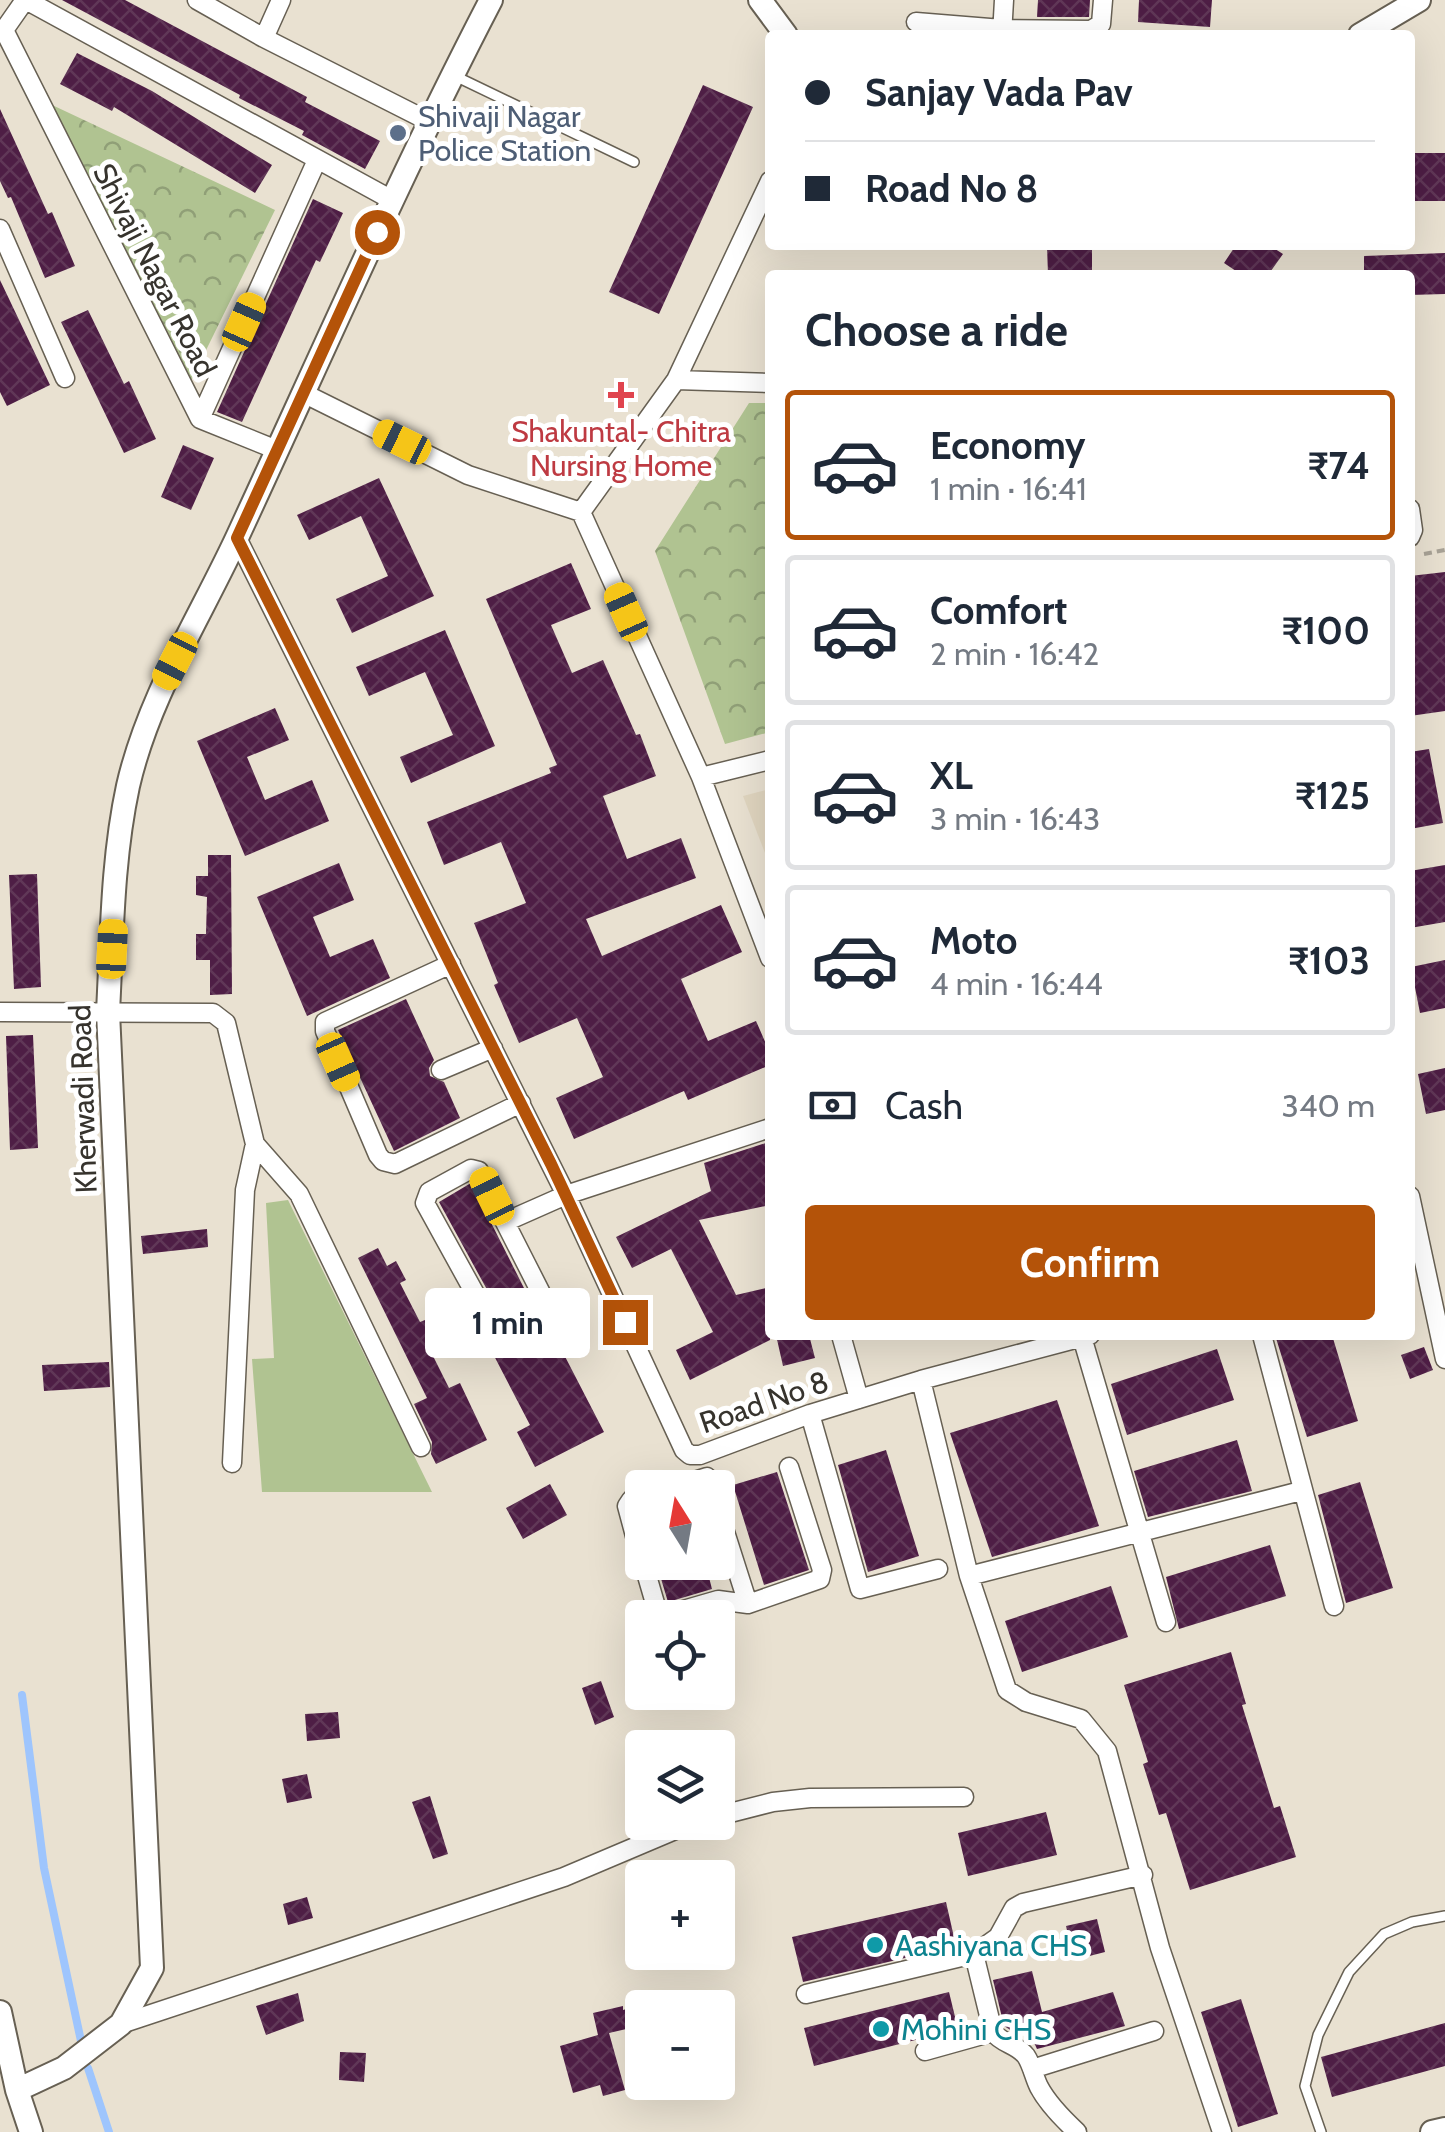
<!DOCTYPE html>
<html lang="en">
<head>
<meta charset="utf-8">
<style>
	body { margin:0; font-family:Cabin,sans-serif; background:#f2f2f3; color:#1f2937; height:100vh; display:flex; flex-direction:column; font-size:38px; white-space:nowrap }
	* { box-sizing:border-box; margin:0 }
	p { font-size:32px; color:#747a83 }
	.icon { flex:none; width:55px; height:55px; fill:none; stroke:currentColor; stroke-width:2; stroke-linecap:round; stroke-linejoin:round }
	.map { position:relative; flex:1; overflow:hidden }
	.sheet { position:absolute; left:765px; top:270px; width:650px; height:1070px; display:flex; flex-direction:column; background:#fff; border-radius:10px; box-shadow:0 10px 40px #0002 }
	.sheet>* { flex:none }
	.hud { position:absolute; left:765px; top:30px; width:650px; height:220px; border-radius:10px; box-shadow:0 10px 40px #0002; display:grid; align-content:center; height:220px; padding:0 40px; background:#fff }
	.needle { width:65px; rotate:349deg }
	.fabs { position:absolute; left:625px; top:1470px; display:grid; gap:20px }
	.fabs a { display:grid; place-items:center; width:110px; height:110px; border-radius:10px; background:#fff; box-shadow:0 10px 40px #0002; font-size:50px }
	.end { position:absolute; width:45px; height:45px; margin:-22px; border:12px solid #b45309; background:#fff; box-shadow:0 0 0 5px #fff }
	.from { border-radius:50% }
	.bubble { position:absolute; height:70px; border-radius:10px; background:#fff; box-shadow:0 10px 40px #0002; font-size:32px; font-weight:800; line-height:70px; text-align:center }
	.car { position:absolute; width:30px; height:60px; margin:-30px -15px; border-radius:12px; box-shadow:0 0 8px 2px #0007; background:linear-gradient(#f5c518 24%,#345 0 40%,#f5c518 0 76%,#345 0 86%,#f5c518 0) }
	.hud b { display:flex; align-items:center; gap:35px; height:95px; font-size:38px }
	.hud b+b { border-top:2px solid #e0e1e3 }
	.hud i { width:25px; height:25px; background:#1f2937 }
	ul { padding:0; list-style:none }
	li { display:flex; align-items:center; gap:30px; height:150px; margin:0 20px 15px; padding:0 20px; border:5px solid #e0e1e3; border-radius:10px }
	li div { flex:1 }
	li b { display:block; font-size:38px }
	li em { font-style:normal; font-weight:800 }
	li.selected { border-color:#b45309 }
	li>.icon { width:90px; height:90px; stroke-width:1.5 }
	h2 { padding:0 40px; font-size:45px; line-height:120px }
	.pay { display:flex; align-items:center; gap:25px; height:110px; padding:0 40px; font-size:38px }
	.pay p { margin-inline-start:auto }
	.button { display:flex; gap:20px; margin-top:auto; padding:20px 40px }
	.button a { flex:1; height:115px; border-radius:10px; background:#b45309; color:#fff; font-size:40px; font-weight:800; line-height:115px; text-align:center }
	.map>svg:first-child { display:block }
	.built { fill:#e0d5bf }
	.green { fill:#b0c391 }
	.park { fill:url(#park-crowns) }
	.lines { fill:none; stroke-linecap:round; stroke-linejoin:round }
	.stream { stroke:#9ec5fd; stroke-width:8 }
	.building { fill:url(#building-cross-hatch) }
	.service-casing { stroke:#676053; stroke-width:12 }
	.minor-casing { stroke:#676053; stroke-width:21 }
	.tertiary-casing { stroke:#676053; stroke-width:26 }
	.path { stroke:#a8a296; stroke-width:4; stroke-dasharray:8 5; stroke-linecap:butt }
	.service { stroke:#fff; stroke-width:9 }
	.minor { stroke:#fff; stroke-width:18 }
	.tertiary { stroke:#fff; stroke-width:22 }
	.route { stroke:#b45309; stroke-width:12 }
	.service-dot { fill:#5c6f8a; stroke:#fff; stroke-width:4 }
	.health-dot { fill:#e0444e; stroke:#fff; stroke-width:4 }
	.culture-dot { fill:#0f9aa8; stroke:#fff; stroke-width:4 }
	.labels { text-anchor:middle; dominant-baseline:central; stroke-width:10; stroke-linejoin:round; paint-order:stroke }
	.service-label { font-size:30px; fill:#4e5e75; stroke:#fff; text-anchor:start }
	.street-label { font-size:30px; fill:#36332d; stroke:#fff }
	.health-label { font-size:30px; fill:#be3a42; stroke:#fff }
	.culture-label { font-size:30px; fill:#0d838f; stroke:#fff; text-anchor:start }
</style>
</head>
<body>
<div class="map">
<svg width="1445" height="2132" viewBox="0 0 1445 2132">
	<defs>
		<pattern id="park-crowns" width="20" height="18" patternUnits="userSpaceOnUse" patternTransform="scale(2.5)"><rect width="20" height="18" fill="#b0c391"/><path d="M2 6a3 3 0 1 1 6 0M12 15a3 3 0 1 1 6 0" fill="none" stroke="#909f77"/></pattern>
		<pattern id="building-cross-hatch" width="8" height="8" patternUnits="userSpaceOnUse" patternTransform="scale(2.5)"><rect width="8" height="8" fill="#4e1e45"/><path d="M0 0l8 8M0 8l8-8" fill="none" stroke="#603757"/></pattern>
	</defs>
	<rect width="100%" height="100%" fill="#e9e1d1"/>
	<!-- built -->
	<path class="built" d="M 770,789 L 770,866 L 743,796 Z"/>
	<!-- green -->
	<path class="green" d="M 288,1200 L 432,1492 L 262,1492 L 252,1359 L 274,1358 L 266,1203 Z"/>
	<!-- park -->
	<path class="park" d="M 50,104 L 275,210 L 181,401 Z
		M 749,403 L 770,403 L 770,732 L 725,744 L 655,551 Z"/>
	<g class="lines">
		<!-- stream -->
		<path class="stream" d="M 22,1695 L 44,1868 L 81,2041
			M 88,2068 L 109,2132"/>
	</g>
	<!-- building -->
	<path class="building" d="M 62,0 L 125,0 L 307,97 L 305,102 L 380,141 L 365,169 L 302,135 L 304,131 L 239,98 L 240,95 Z
		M 1038,0 L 1090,0 L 1089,17 L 1037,17 Z
		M 1139,0 L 1212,0 L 1210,27 L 1138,22 Z
		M 77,53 L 152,91 L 272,165 L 255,193 L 114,107 L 112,111 L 60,84 Z
		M 703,85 L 753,107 L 659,314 L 609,292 Z
		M 0,109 L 48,214 L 52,212 L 75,266 L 45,278 L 11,197 L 8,198 L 0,181 Z
		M 1410,153 L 1445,153 L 1445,201 L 1410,201 Z
		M 313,199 L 343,213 L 320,262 L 316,260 L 242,422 L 217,412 Z
		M 1047,245 L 1092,245 L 1092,275 L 1048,275 Z
		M 1236,245 L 1269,245 L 1283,254 L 1268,275 L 1242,275 L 1224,263 Z
		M 1445,253 L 1445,294 L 1410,295 L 1410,275 L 1364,275 L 1364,256 Z
		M 0,280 L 50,385 L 7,406 L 0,392 Z
		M 88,310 L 124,384 L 129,381 L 156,439 L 124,453 L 61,322 Z
		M 183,445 L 214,458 L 191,510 L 161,497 Z
		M 379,478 L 434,596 L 352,633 L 336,599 L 388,576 L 361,516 L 309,540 L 297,515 Z
		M 571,563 L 591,609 L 551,625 L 572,673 L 603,660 L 636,735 L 640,734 L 656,776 L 603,796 L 627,859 L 681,838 L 696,878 L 586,919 L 602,956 L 721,905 L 742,952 L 681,979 L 708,1041 L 756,1021 L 770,1053 L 770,1065 L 688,1100 L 684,1091 L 574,1139 L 556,1098 L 603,1077 L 577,1018 L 519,1043 L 494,985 L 498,983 L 474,923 L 526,903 L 501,842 L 444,865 L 427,822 L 551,773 L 549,768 L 557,765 L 486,599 Z
		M 1445,572 L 1445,711 L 1410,716 L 1410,576 Z
		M 445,630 L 495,746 L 411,783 L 400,757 L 453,735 L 425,672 L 369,696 L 356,667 Z
		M 275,708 L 289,740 L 247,757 L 265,800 L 312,780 L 329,821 L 245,856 L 197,741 Z
		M 1429,749 L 1443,823 L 1410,829 L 1410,752 Z
		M 208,855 L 231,855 L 232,994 L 210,995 L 210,960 L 196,960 L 196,934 L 206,934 L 207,897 L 196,895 L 196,876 L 208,876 Z
		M 339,863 L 354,900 L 313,917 L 330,957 L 373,939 L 390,978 L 307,1016 L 257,897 Z
		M 1445,865 L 1445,922 L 1410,928 L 1410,871 Z
		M 37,874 L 41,987 L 14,989 L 9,875 Z
		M 1445,960 L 1445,1008 L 1420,1013 L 1411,967 Z
		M 406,999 L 434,1060 L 429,1068 L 430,1076 L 444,1082 L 460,1118 L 394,1151 L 338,1030 Z
		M 33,1035 L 38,1148 L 10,1150 L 6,1036 Z
		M 1445,1068 L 1445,1110 L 1426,1114 L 1418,1074 Z
		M 769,1142 L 770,1205 L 699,1220 L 736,1295 L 770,1287 L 770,1340 L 690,1380 L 676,1350 L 713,1332 L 671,1249 L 632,1268 L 616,1237 L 711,1191 L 704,1163 Z
		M 471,1183 L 526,1292 L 496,1306 L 439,1202 Z
		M 207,1229 L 208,1247 L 143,1254 L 141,1236 Z
		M 378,1248 L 387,1266 L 396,1261 L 406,1280 L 400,1283 L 420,1322 L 425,1320 L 434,1338 L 426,1342 L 449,1388 L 460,1383 L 487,1440 L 436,1464 L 431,1454 L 432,1442 L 414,1404 L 427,1398 L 358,1258 Z
		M 542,1312 L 604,1432 L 535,1467 L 517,1432 L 530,1425 L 490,1348 L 506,1340 L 502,1331 Z
		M 776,1335 L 809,1335 L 815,1358 L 783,1366 Z
		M 1275,1335 L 1332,1335 L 1358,1421 L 1307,1437 Z
		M 1424,1347 L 1433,1370 L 1410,1379 L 1401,1355 Z
		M 1217,1349 L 1234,1400 L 1127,1435 L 1111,1384 Z
		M 109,1362 L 110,1387 L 44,1391 L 42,1365 Z
		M 1057,1400 L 1099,1526 L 992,1557 L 950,1433 Z
		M 1237,1440 L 1252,1491 L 1148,1517 L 1134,1471 Z
		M 886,1450 L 919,1556 L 868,1572 L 838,1465 Z
		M 777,1472 L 809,1570 L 764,1585 L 733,1485 Z
		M 1360,1482 L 1393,1588 L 1346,1603 L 1318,1495 Z
		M 550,1484 L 567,1515 L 523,1539 L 506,1508 Z
		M 1270,1545 L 1286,1596 L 1179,1629 L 1166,1577 Z
		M 656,1562 L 705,1562 L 712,1589 L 668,1602 Z
		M 1111,1586 L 1128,1637 L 1022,1672 L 1005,1621 Z
		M 1231,1652 L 1246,1704 L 1242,1705 L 1274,1808 L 1280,1806 L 1296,1857 L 1190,1890 L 1166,1813 L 1159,1815 L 1143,1764 L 1148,1762 L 1124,1685 Z
		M 601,1681 L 614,1717 L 595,1725 L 582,1688 Z
		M 338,1712 L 340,1738 L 307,1741 L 305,1714 Z
		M 307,1774 L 312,1798 L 287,1803 L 282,1779 Z
		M 430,1796 L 448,1854 L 433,1859 L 412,1802 Z
		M 1046,1812 L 1057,1855 L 968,1876 L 958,1833 Z
		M 307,1897 L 313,1918 L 288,1925 L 283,1904 Z
		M 946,1902 L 956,1946 L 803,1982 L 792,1937 Z
		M 1097,1919 L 1105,1952 L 1074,1960 L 1066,1926 Z
		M 1032,1971 L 1042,2012 L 1113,1992 L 1125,2026 L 1037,2049 L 1028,2030 L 1015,2033 L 1004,2026 L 993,1980 Z
		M 949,1992 L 958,2029 L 814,2066 L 804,2028 Z
		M 298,1993 L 304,2021 L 266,2035 L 256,2006 Z
		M 1241,1999 L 1278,2114 L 1238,2127 L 1201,2012 Z
		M 623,2006 L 623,2010 L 630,2008 L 635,2027 L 609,2033 L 625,2090 L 603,2096 L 600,2085 L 573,2093 L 560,2046 L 598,2035 L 593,2013 Z
		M 1445,2023 L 1445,2066 L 1332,2097 L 1321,2057 Z
		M 340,2052 L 366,2053 L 364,2082 L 339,2080 Z"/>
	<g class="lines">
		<defs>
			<path id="service" d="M 455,76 L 634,162
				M 1321,2132 L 1305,2086 L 1318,2035 L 1349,1972 L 1384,1934 L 1412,1922 L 1445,1916"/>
			<path id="minor" d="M 25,0 L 4,30 L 200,419 L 317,160
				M 26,0 L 392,200
				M 197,0 L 264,38 L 428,121
				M 916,22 L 1002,29 L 1091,30 L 1101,24 L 1103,0
				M 1002,35 L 1004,0
				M 264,38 L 281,0
				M 770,181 L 676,380 L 581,512 L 701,777 L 770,958
				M 0,229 L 65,378
				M 676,380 L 770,383
				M 303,393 L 468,475 L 581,512
				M 200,419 L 277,450
				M 1410,509 L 1413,530 L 1410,537
				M 237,538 L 566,1195 L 684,1450 L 690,1455 L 700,1455 L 810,1414 L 921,1380 L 1090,1335
				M 701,777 L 770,760
				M 451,964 L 325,1022 L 325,1031 L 378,1155 L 383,1161 L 395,1164 L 521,1103
				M 0,1012 L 213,1013 L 226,1023 L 255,1144 L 245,1190 L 232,1463
				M 441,1070 L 493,1048
				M 255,1144 L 299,1194 L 421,1447
				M 471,1169 L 479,1171 L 542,1295 L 539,1300 L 494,1321 L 489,1319 L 425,1203 L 429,1192 Z
				M 1410,1196 L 1445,1359
				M 505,1222 L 566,1195 L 770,1128
				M 841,1335 L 859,1399
				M 1262,1335 L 1334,1606
				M 1082,1337 L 1166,1622
				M 921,1380 L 969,1576 L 1007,1690 L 1026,1702 L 1081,1719 L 1107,1751 L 1160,1948 L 1222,2132
				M 810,1414 L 860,1589 L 938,1569
				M 672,1488 L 707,1477
				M 642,1497 L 631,1500 L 627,1506 L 642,1562
				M 718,1510 L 748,1604
				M 643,1562 L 659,1617 L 718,1600 L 748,1604 L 820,1579 L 822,1570 L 789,1467
				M 969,1576 L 1301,1491
				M 718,1816 L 773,1802 L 810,1798 L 964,1797
				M 806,1994 L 974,1954
				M 121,2024 L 564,1877 L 694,1822
				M 925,2051 L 993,2032
				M 1032,2069 L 1154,2031
				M 1077,2132 C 1063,2119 1048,2104 1039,2087 C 1034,2077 1032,2065 1026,2056 C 1017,2044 1002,2044 993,2032 L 974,1954 L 998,1937 L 1014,1908 L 1023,1903 L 1143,1875"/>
			<path id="tertiary" d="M 760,0 L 786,35
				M 1360,35 L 1419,0
				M 0,2012 L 17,2090 L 31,2132
				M 17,2090 L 64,2068 L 121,2024 L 152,1968 L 108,1012 C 112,937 112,860 128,786 C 149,694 203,613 241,529 C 323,352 401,173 491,0
				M 1432,2132 L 1445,2129"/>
		</defs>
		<!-- service casing -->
		<use href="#service" class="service-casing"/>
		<!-- minor casing -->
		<use href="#minor" class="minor-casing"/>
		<!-- tertiary casing -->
		<use href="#tertiary" class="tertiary-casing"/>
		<!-- path -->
		<path class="path" d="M 1213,245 L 1213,246
			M 1424,554 L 1445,550"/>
		<!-- service -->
		<use href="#service" class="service"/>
		<!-- minor -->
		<use href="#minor" class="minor"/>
		<!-- tertiary -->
		<use href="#tertiary" class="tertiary"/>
	</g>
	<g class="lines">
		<!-- route -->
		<path class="route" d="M 377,232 L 237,538 L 551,1164 L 625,1322"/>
	</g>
	<!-- markers -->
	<circle class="service-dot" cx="398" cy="133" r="10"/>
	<path class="health-dot" d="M616 380h10v10h10v10h-10v10h-10v-10h-10v-10h10z"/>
	<g class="culture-dot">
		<circle cx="875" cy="1945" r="10"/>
		<circle cx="881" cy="2029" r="10"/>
	</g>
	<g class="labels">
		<!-- service labels -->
		<g class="service-label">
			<text x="418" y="116">Shivaji Nagar<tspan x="418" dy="34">Police Station</tspan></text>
		</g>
		<!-- street labels -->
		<g class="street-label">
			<text transform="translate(155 270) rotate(63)">Shivaji Nagar Road</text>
			<text transform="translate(83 1099) rotate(-92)">Kherwadi Road</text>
			<text transform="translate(764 1402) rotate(-19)">Road No 8</text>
		</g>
		<!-- health labels -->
		<g class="health-label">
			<text x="621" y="431">Shakuntal- Chitra<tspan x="621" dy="34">Nursing Home</tspan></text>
		</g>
		<!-- culture labels -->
		<g class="culture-label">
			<text x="895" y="1945">Aashiyana CHS</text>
			<text x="901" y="2029">Mohini CHS</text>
		</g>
	</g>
</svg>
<div class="fabs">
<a><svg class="needle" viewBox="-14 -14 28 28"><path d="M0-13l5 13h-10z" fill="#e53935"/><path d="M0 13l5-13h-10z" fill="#747a83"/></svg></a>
<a><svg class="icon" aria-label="locate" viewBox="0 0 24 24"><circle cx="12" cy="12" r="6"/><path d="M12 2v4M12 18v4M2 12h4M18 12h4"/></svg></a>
<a><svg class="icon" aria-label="layers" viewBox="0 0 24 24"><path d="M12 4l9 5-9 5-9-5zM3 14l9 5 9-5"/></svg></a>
<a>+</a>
<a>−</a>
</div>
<i class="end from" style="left:377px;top:232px"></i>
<i class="end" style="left:625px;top:1322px"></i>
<div class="bubble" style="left:425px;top:1288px;width:165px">1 min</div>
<i class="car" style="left:244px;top:322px;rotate:24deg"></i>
<i class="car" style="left:402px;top:442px;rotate:296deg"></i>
<i class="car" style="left:626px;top:612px;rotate:336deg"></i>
<i class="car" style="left:175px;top:661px;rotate:207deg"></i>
<i class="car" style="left:112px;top:949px;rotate:3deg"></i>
<i class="car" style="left:338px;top:1062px;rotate:156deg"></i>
<i class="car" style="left:492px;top:1196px;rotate:334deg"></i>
<div class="hud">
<b><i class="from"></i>Sanjay Vada Pav</b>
<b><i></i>Road No 8</b>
</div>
<section class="sheet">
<h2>Choose a ride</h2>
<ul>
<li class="selected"><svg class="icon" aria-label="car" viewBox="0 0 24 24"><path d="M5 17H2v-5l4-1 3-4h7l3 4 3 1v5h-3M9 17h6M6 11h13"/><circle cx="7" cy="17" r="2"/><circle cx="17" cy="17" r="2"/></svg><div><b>Economy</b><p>1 min · 16:41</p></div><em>₹74</em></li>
<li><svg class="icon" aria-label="car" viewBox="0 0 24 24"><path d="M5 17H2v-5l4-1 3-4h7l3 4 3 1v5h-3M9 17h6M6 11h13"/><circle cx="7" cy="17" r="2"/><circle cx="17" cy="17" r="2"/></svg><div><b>Comfort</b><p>2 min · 16:42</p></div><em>₹100</em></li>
<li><svg class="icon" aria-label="car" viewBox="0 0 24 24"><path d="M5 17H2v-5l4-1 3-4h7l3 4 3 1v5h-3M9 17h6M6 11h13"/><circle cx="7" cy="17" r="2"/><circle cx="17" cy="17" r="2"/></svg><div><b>XL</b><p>3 min · 16:43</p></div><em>₹125</em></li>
<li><svg class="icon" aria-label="car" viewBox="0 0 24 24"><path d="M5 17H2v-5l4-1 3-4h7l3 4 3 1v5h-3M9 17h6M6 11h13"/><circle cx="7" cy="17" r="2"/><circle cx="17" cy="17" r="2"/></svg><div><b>Moto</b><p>4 min · 16:44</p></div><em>₹103</em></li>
</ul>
<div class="pay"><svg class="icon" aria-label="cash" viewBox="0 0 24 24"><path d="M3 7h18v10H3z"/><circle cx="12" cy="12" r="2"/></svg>Cash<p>340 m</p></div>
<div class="button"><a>Confirm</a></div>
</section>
</div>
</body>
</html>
